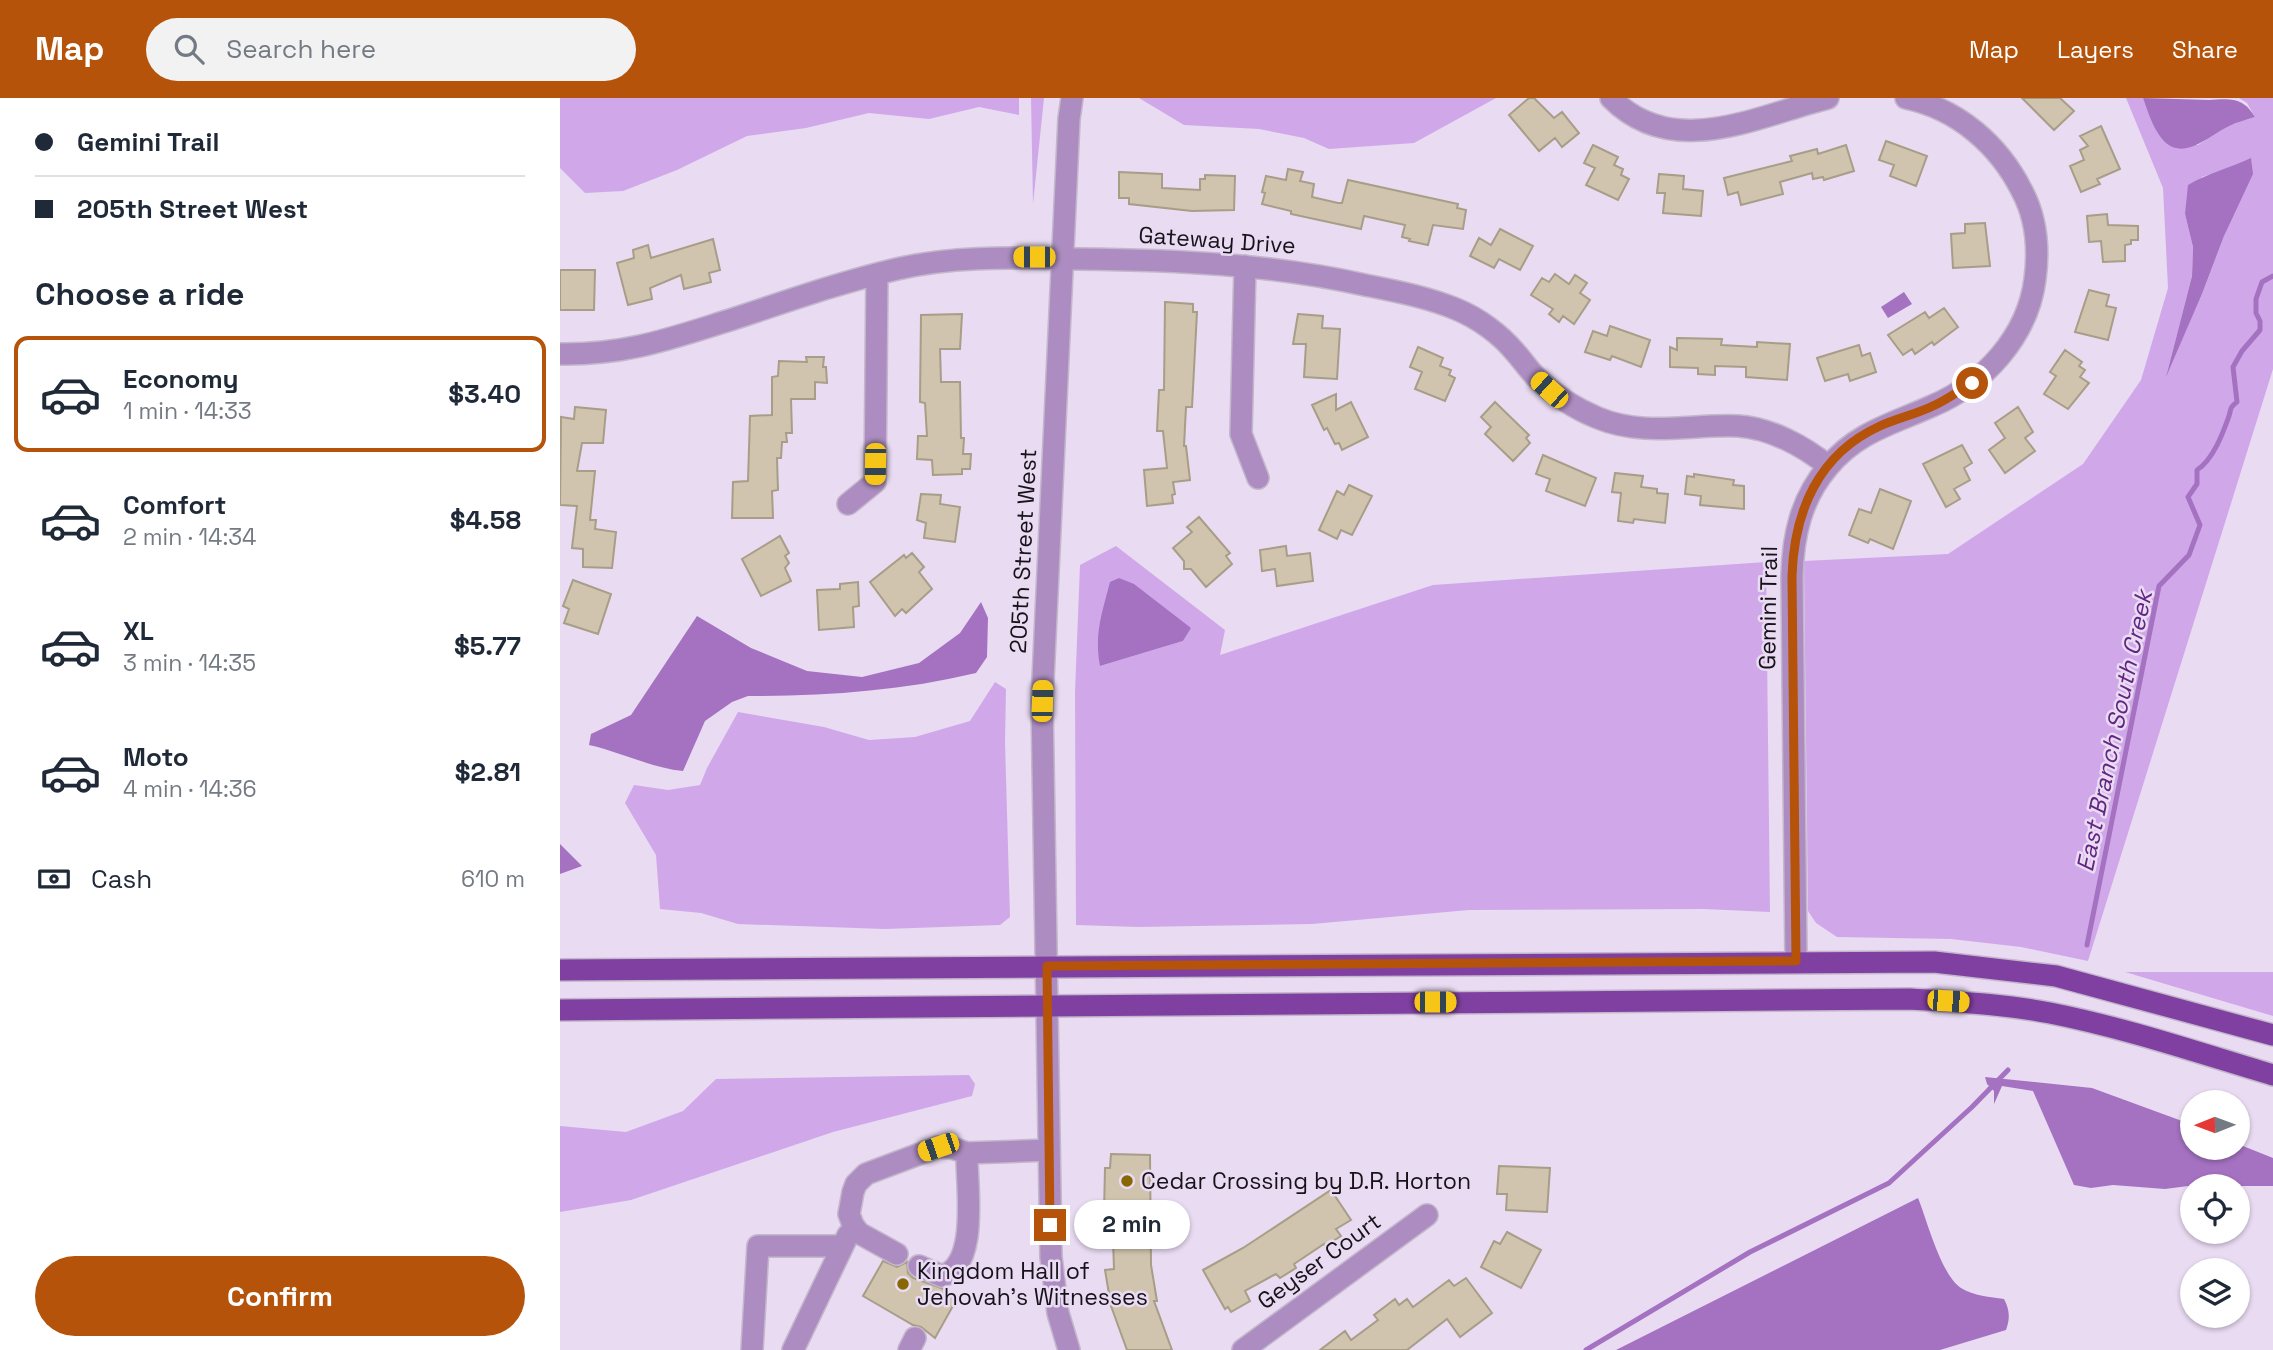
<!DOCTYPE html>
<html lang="en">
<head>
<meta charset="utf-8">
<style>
	body { margin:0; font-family:"Space Grotesk",sans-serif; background:#f2f2f3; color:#1f2937; height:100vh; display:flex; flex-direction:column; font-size:26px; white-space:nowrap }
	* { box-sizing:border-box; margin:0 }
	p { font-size:23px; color:#747a83 }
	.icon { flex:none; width:38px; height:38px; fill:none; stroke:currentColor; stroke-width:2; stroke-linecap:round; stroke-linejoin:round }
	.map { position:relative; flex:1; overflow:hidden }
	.drawer { display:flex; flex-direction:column; background:#fff; width:560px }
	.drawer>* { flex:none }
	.top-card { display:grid; align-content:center; height:154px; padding:0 35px; background:#fff }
	.needle { width:46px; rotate:269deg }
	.fabs { position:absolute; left:1620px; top:992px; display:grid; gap:14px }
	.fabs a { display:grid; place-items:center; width:70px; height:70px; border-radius:50%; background:#fff; box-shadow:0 2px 5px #0004; font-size:35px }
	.end { position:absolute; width:32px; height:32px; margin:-16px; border:9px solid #b45309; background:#fff; box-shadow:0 0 0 4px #fff }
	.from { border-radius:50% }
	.bubble { position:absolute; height:49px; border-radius:24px; background:#fff; box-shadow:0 2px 5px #0004; font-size:23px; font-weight:700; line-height:49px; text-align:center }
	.car { position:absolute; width:21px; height:42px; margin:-21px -10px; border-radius:9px; box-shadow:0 0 5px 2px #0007; background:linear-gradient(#f5c518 24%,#345 0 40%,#f5c518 0 76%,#345 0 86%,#f5c518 0) }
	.top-card b { display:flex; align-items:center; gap:24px; height:66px; font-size:26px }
	.top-card b+b { border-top:2px solid #e0e1e3 }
	.top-card i { width:18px; height:18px; background:#1f2937 }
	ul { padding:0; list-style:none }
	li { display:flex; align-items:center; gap:21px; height:116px; margin:0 14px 10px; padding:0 21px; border:4px solid transparent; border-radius:14px }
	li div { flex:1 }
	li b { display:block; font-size:26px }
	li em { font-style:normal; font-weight:700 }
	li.on { border-color:#b45309 }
	li>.icon { width:63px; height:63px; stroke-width:1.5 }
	h2 { padding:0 35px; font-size:32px; line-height:84px }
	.pay { display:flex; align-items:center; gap:18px; height:77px; padding:0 35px; font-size:26px }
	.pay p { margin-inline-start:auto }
	.action { display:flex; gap:14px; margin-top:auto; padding:14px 35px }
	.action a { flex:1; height:80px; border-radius:42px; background:#b45309; color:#fff; font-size:28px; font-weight:700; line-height:80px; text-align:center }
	header { display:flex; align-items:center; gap:42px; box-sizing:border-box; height:98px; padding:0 35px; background:#b45309; color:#fff }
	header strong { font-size:33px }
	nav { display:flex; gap:38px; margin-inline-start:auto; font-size:24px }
	.search { width:490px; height:63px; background:#f2f2f3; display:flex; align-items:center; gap:18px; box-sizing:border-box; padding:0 24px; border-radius:38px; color:#747a83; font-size:26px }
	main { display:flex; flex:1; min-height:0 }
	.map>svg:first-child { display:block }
	.green { fill:#d0a8e9; fill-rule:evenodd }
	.water { fill:#a472c1 }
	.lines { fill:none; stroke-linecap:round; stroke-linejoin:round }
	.stream { stroke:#a472c1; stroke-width:5 }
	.building { fill:#d0c4ae; stroke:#a89d87; stroke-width:2 }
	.minor-casing { stroke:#c3b7cb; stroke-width:24 }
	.major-casing { stroke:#c3b7cb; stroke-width:24 }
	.minor { stroke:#ad8dc1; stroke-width:21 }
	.major { stroke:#8040a1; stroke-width:21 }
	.route { stroke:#b45309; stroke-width:9 }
	.poi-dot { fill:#896704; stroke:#e9dbf2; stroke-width:2.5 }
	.labels { text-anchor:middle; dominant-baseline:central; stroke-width:5; stroke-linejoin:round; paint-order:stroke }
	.street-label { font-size:23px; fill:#17121a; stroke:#e9dbf2 }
	.poi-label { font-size:23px; fill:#17121a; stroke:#e9dbf2; text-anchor:start }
	.water-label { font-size:24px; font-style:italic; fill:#642483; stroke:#e9dbf2 }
</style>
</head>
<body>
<header>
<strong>Map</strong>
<div class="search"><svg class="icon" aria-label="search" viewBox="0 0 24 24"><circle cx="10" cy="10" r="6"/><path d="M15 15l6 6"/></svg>Search here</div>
<nav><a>Map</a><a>Layers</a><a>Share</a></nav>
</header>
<main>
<section class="drawer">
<div class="top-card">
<b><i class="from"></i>Gemini Trail</b>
<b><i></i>205th Street West</b>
</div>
<h2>Choose a ride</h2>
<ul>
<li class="on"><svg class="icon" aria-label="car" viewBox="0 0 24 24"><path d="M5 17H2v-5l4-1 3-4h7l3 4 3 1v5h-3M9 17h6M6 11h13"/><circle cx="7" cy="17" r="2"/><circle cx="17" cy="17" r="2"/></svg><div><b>Economy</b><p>1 min · 14:33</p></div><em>$3.40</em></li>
<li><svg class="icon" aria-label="car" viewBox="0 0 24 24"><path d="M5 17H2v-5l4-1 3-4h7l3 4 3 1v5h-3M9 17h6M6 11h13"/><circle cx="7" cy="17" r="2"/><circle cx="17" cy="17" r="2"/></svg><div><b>Comfort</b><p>2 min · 14:34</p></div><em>$4.58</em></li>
<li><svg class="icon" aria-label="car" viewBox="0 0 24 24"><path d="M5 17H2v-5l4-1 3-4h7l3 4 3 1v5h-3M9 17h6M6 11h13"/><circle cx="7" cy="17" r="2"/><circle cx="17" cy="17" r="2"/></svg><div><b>XL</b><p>3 min · 14:35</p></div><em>$5.77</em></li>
<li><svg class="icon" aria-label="car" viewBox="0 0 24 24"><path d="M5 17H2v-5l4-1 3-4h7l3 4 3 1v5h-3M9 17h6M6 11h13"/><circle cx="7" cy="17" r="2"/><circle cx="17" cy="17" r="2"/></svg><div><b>Moto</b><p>4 min · 14:36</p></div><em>$2.81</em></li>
</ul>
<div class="pay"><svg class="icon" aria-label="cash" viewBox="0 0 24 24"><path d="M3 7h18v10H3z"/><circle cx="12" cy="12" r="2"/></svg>Cash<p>610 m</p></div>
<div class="action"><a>Confirm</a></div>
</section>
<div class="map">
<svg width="1713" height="1252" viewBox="0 0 1713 1252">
	<rect width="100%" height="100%" fill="#e9dbf2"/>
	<!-- green -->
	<path class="green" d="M 0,0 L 459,0 L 459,17 L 419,9 L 369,21 L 309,15 L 246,30 L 187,38 L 117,72 L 63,93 L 25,95 L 0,70 Z
		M 471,0 L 484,0 L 473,106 Z
		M 579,0 L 936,0 L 854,45 L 769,51 L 744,40 L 699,31 L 624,27 Z
		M 1566,0 L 1583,0 L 1598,35 L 1638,47 L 1669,27 L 1695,19 L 1687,5 L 1679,0 L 1713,0 L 1713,271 L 1528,863 L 1461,849 L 1391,841 L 1277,839 L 1256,825 L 1248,813 L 1244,463 L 1388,456 L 1523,366 L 1581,282 L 1608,190 L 1603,90 ZM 1676,67 L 1664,138 L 1642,196 L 1607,275 L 1632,178 L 1633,149 L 1625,116 L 1642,79 Z
		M 556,448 L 665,532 L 660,557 L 873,487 L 1206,464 L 1210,814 L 1144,811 L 909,812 L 752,826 L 578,829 L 516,827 L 515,594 L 520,467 ZM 631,529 L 623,543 L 540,568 Z
		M 435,584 L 446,591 L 445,644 L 450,819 L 440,827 L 325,831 L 178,826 L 141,815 L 100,811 L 96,757 L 65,705 L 74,687 L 108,692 L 140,687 L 147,670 L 178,614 L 264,629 L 309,642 L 355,639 L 410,623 Z
		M 1565,874 L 1713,874 L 1713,918 Z
		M 409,977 L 415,986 L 412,998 L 273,1034 L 71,1102 L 0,1114 L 0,1028 L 66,1034 L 123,1013 L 156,981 Z"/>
	<!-- water -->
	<path class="water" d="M 1583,0 L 1649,2 C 1672,0 1684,0 1695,19 C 1686,22 1677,24 1669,28 C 1659,33 1650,40 1640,45 C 1604,65 1593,28 1583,0 Z
		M 1691,60 L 1693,76 L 1664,138 L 1642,196 L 1606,279 L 1632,178 L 1633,149 L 1625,116 L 1628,87 C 1648,75 1670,70 1691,60 Z
		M 1344,194 L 1352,206 L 1328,220 L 1321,209 Z
		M 559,480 L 574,486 L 631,530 L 623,543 L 540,568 C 534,536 542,515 550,484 Z
		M 421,504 L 428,520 L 427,559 L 416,575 C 341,593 265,598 188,598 L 172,604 L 145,623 L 123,673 C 91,670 61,654 29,647 L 31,636 L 71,617 L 137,518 L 191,550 L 247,573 L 302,579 L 359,565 L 400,535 Z
		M 0,746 L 22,768 L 0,776 Z
		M 1425,979 L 1532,990 L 1633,1027 L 1633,1050 L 1678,1050 L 1678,1046 L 1713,1060 L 1713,1088 L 1628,1088 L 1605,1091 L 1553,1087 L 1531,1090 L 1514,1087 L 1473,993 L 1442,988 L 1434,1006 L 1434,993 L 1427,986 Z
		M 1358,1100 C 1367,1122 1381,1177 1401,1190 C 1414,1198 1430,1199 1444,1201 C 1450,1212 1450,1221 1446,1232 L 1380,1252 L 1056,1252 Z"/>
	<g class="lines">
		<!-- stream -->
		<path class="stream" d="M 1527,847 L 1599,488 L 1629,457 L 1640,427 L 1628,399 L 1637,386 L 1637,372 C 1653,362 1663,335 1669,318 C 1671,311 1670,309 1677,304 L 1673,269 L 1682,253 L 1700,232 L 1700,223 L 1696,215 L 1696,201 L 1702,184 L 1713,178
			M 1026,1252 L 1190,1154 L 1329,1085 L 1412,1009 L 1448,972"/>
	</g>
	<!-- building -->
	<path class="building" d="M 969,0 L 974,0 L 994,20 L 1002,14 L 1019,35 L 1002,49 L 995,40 L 979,53 L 949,17 Z
		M 1462,0 L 1500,0 L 1514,13 L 1494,32 Z
		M 1541,28 L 1560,71 L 1537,81 L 1540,86 L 1521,94 L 1510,68 L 1524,62 L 1520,52 L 1528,48 L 1520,38 Z
		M 1326,43 L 1367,58 L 1356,88 L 1330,78 L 1334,67 L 1319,62 Z
		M 1033,47 L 1058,59 L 1054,67 L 1063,71 L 1061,77 L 1069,81 L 1058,102 L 1026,87 L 1035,70 L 1024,65 Z
		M 1286,47 L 1294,73 L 1264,82 L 1263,79 L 1253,81 L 1252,75 L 1220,84 L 1223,96 L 1181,107 L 1178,94 L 1168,97 L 1164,80 L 1232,63 L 1230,58 L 1257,51 L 1258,56 Z
		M 728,71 L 743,74 L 740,83 L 754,86 L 752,99 L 778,105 L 782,105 L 788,82 L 898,106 L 897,110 L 906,112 L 903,131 L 873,127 L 868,147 L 849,143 L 850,141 L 842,139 L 845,127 L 804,118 L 801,131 L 731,116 L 731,113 L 702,106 L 705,95 L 702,94 L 706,78 L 726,82 Z
		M 559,74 L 602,76 L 602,90 L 640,92 L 640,81 L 645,81 L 645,77 L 675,78 L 674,112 L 632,113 L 569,106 L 569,100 L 559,100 Z
		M 1099,76 L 1124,78 L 1123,91 L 1143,93 L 1141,118 L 1103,115 L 1105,95 L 1097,95 Z
		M 1547,116 L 1548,127 L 1578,128 L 1578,142 L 1571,142 L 1571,146 L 1565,147 L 1565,163 L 1543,164 L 1541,143 L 1529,144 L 1527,118 Z
		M 1425,125 L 1430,168 L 1393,170 L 1391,136 L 1405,135 L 1405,126 Z
		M 940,131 L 973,148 L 960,172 L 939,161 L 934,170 L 910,158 L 919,140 L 931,147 Z
		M 153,141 L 160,172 L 149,175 L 151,184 L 124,191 L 121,177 L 90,190 L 92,201 L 68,207 L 57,165 L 74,160 L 73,152 L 88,147 L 91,160 Z
		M 0,172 L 35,172 L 34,212 L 0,212 Z
		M 995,176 L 1009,186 L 1015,177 L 1027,185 L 1020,195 L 1030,202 L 1014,226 L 1003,218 L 999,224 L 989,216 L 993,211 L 971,197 L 982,180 L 989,184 Z
		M 1529,192 L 1549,197 L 1546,208 L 1556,210 L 1548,242 L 1515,234 Z
		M 605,204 L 633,206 L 633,214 L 637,214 L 632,309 L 626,309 L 624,348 L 626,348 L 630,382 L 613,384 L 615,396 L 612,397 L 613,405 L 587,408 L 584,372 L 607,370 L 603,333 L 597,333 L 599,292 L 604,292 Z
		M 1384,210 L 1398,229 L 1374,247 L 1372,244 L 1355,256 L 1352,251 L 1343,257 L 1328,237 L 1365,214 L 1369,220 Z
		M 402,216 L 400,251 L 380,251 L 381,284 L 400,284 L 401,340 L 404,340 L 403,356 L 411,356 L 410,371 L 402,371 L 402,376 L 373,377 L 372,362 L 357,361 L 358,338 L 367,338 L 365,305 L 360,304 L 361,217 Z
		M 738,216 L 763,218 L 762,230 L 780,231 L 777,281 L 744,279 L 746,246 L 733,246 Z
		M 1050,228 L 1090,242 L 1081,269 L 1052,258 L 1050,262 L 1025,254 L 1033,233 L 1047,238 Z
		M 1117,240 L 1162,241 L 1161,247 L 1197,249 L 1197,244 L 1230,246 L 1227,282 L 1186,279 L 1186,269 L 1155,268 L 1155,277 L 1138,276 L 1138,270 L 1110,269 L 1110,249 L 1117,252 Z
		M 1299,247 L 1302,258 L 1310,255 L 1316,274 L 1290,283 L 1288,276 L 1265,283 L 1257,260 Z
		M 858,249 L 883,260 L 880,268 L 891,272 L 889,277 L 895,280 L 885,303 L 855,291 L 862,274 L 850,269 Z
		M 1505,252 L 1522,264 L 1519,268 L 1525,272 L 1520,279 L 1529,285 L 1508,311 L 1484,296 L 1496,278 L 1490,274 Z
		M 246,259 L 264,259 L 263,269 L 266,269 L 267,285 L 255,284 L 255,301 L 231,301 L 232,335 L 226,335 L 227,344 L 222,344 L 221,360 L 217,360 L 218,392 L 212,393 L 213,420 L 172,420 L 173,384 L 188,383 L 190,318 L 212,317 L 212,279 L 218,278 L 219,263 L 247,264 Z
		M 776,296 L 776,312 L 791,304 L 808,339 L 782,352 L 779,345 L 775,346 L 767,330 L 764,332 L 752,307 Z
		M 935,304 L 969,337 L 966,340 L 970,345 L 953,363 L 925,336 L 931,329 L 921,319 Z
		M 15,309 L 46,312 L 43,345 L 22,345 L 17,373 L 35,373 L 30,422 L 36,422 L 35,431 L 56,434 L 52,470 L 23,469 L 23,451 L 12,450 L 17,408 L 0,407 L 1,319 L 14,321 Z
		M 1458,309 L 1473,334 L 1465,340 L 1475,353 L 1445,375 L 1429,352 L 1445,340 L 1435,325 Z
		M 1402,347 L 1412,365 L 1404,370 L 1410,382 L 1394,391 L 1400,401 L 1386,409 L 1363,366 Z
		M 983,357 L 1036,380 L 1025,408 L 986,393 L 990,381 L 976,376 Z
		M 1055,375 L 1083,378 L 1081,389 L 1097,391 L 1097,395 L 1108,396 L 1105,425 L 1074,421 L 1073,425 L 1058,423 L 1061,395 L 1052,394 Z
		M 1134,376 L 1174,382 L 1173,387 L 1184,388 L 1184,411 L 1140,407 L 1141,398 L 1125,396 L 1127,378 L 1134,379 Z
		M 789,387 L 812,398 L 792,437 L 781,432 L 777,441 L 759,432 L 777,393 L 784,397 Z
		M 1320,391 L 1351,403 L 1333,451 L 1310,441 L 1308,445 L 1289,437 L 1299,411 L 1311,415 Z
		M 361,396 L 381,397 L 380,406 L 400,409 L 395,444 L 364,440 L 366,425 L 357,422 Z
		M 639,419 L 670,455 L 666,458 L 672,466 L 646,489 L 631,471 L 624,471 L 624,463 L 613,450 L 632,434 L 627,429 Z
		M 220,438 L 229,455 L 225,458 L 229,465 L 225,470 L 231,483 L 201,498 L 182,461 Z
		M 726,448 L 727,458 L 750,455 L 753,483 L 717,488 L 715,471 L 702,473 L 700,452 Z
		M 352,455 L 364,469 L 359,474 L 372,491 L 346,515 L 342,511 L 335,518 L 310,484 L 344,457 L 346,460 Z
		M 13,482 L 51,496 L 38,536 L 4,525 L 9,511 L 3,508 Z
		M 298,484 L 299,508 L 293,509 L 294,529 L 259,532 L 257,492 L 280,491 L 280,486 Z
		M 551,1056 L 590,1057 L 591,1167 L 597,1203 L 594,1203 L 612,1252 L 567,1252 L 551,1208 L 545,1172 L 554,1171 L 553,1141 L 545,1141 L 544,1114 L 545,1070 L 550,1070 Z
		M 939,1068 L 990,1070 L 987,1114 L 946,1112 L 947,1096 L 937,1096 Z
		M 771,1092 L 791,1122 L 776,1131 L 781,1138 L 765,1148 L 764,1146 L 734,1166 L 736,1170 L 720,1180 L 716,1176 L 712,1178 L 685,1193 L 690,1203 L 671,1214 L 668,1209 L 665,1211 L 643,1172 L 683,1150 Z
		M 947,1134 L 981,1152 L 961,1190 L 921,1169 L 934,1143 L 940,1146 Z
		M 323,1163 L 337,1169 L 347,1164 L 348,1175 L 353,1180 L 384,1191 L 398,1199 L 375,1240 L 361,1229 L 353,1227 L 303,1198 Z
		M 906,1180 L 932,1215 L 900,1239 L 887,1221 L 847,1252 L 760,1252 L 785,1233 L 791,1242 L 818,1222 L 814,1217 L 835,1201 L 839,1207 L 847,1201 L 853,1209 L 889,1182 L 894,1188 Z"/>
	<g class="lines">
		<defs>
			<path id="minor" d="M 1051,0 C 1113,63 1197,18 1268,0
				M 685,168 L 681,336 L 698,380
				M 0,256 C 66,257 109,241 170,222 C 225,204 281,184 337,171 C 397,157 457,160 518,161 C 615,162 710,166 805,187 C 835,193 867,199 896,211 C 918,220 940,236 955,254 C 963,263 969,272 977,280 C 994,297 1016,311 1038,320 C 1084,339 1130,326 1178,328 C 1210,330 1244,348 1268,368
				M 288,406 L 315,384 L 317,176
				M 1236,863 L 1232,478 C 1233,437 1241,401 1268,369 C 1297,334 1332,326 1372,308 C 1424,286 1468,238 1475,181 C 1479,151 1477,121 1462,93 C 1439,47 1398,11 1346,0
				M 337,1156 L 299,1135 L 293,1127 L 289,1116 L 293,1094 L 296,1086 L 306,1076 L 378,1049 L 392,1050 L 407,1055 L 489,1052
				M 359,1168 L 382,1178 C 420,1167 406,1085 407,1055
				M 192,1252 L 198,1148 L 282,1148
				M 233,1252 L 288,1137
				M 349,1252 L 355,1240
				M 509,1252 L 498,1215 L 491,1159 L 482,603 L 509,21 L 512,0
				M 683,1252 L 867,1117"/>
			<path id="major" d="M 0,872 L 1374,864 L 1496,878 L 1713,937
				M 0,912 L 1350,901 C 1397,904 1444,906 1490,915 C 1566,930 1639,955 1713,977"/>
		</defs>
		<!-- minor casing -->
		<use href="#minor" class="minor-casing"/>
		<!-- major casing -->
		<use href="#major" class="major-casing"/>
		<!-- minor -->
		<use href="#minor" class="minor"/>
		<!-- major -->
		<use href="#major" class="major"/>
	</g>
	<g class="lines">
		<!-- route -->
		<path class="route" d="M 490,1127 L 487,868 L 1236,863 L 1232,478 C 1234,414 1258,356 1320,328 C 1338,320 1357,316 1375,307 C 1388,301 1400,292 1412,285"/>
	</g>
	<!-- markers -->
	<g class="poi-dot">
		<circle cx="567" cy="1083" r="7"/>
		<circle cx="343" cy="1186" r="7"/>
	</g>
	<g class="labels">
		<!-- street labels -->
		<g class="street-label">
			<text transform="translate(657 142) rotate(4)">Gateway Drive</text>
			<text transform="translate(463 453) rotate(-87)">205th Street West</text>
			<text transform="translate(1208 510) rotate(-89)">Gemini Trail</text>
			<text transform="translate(759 1163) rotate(-36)">Geyser Court</text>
		</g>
		<!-- poi labels -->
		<g class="poi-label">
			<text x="581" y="1083">Cedar Crossing by D.R. Horton</text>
			<text x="357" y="1173">Kingdom Hall of<tspan x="357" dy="26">Jehovah's Witnesses</tspan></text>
		</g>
		<!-- water labels -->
		<g class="water-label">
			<text transform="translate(1554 633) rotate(-78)">East Branch South Creek</text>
		</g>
	</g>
</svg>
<div class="fabs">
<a><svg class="needle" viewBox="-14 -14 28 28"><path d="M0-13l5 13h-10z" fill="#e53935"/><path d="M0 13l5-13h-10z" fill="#747a83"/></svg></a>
<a><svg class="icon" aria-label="locate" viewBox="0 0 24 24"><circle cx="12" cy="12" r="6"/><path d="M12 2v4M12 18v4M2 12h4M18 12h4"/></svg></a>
<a><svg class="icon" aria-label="layers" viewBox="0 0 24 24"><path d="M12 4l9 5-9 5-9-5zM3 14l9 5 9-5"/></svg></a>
</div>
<i class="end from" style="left:1412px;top:285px"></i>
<i class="end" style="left:490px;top:1127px"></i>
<div class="bubble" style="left:514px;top:1102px;width:116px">2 min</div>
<i class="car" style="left:474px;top:159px;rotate:270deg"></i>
<i class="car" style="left:989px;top:292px;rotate:312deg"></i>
<i class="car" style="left:315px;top:366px;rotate:181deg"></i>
<i class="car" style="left:482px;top:603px;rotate:2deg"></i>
<i class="car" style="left:1388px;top:903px;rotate:94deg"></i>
<i class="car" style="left:875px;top:904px;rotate:90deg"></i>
<i class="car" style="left:378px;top:1049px;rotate:251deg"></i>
</div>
</main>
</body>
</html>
